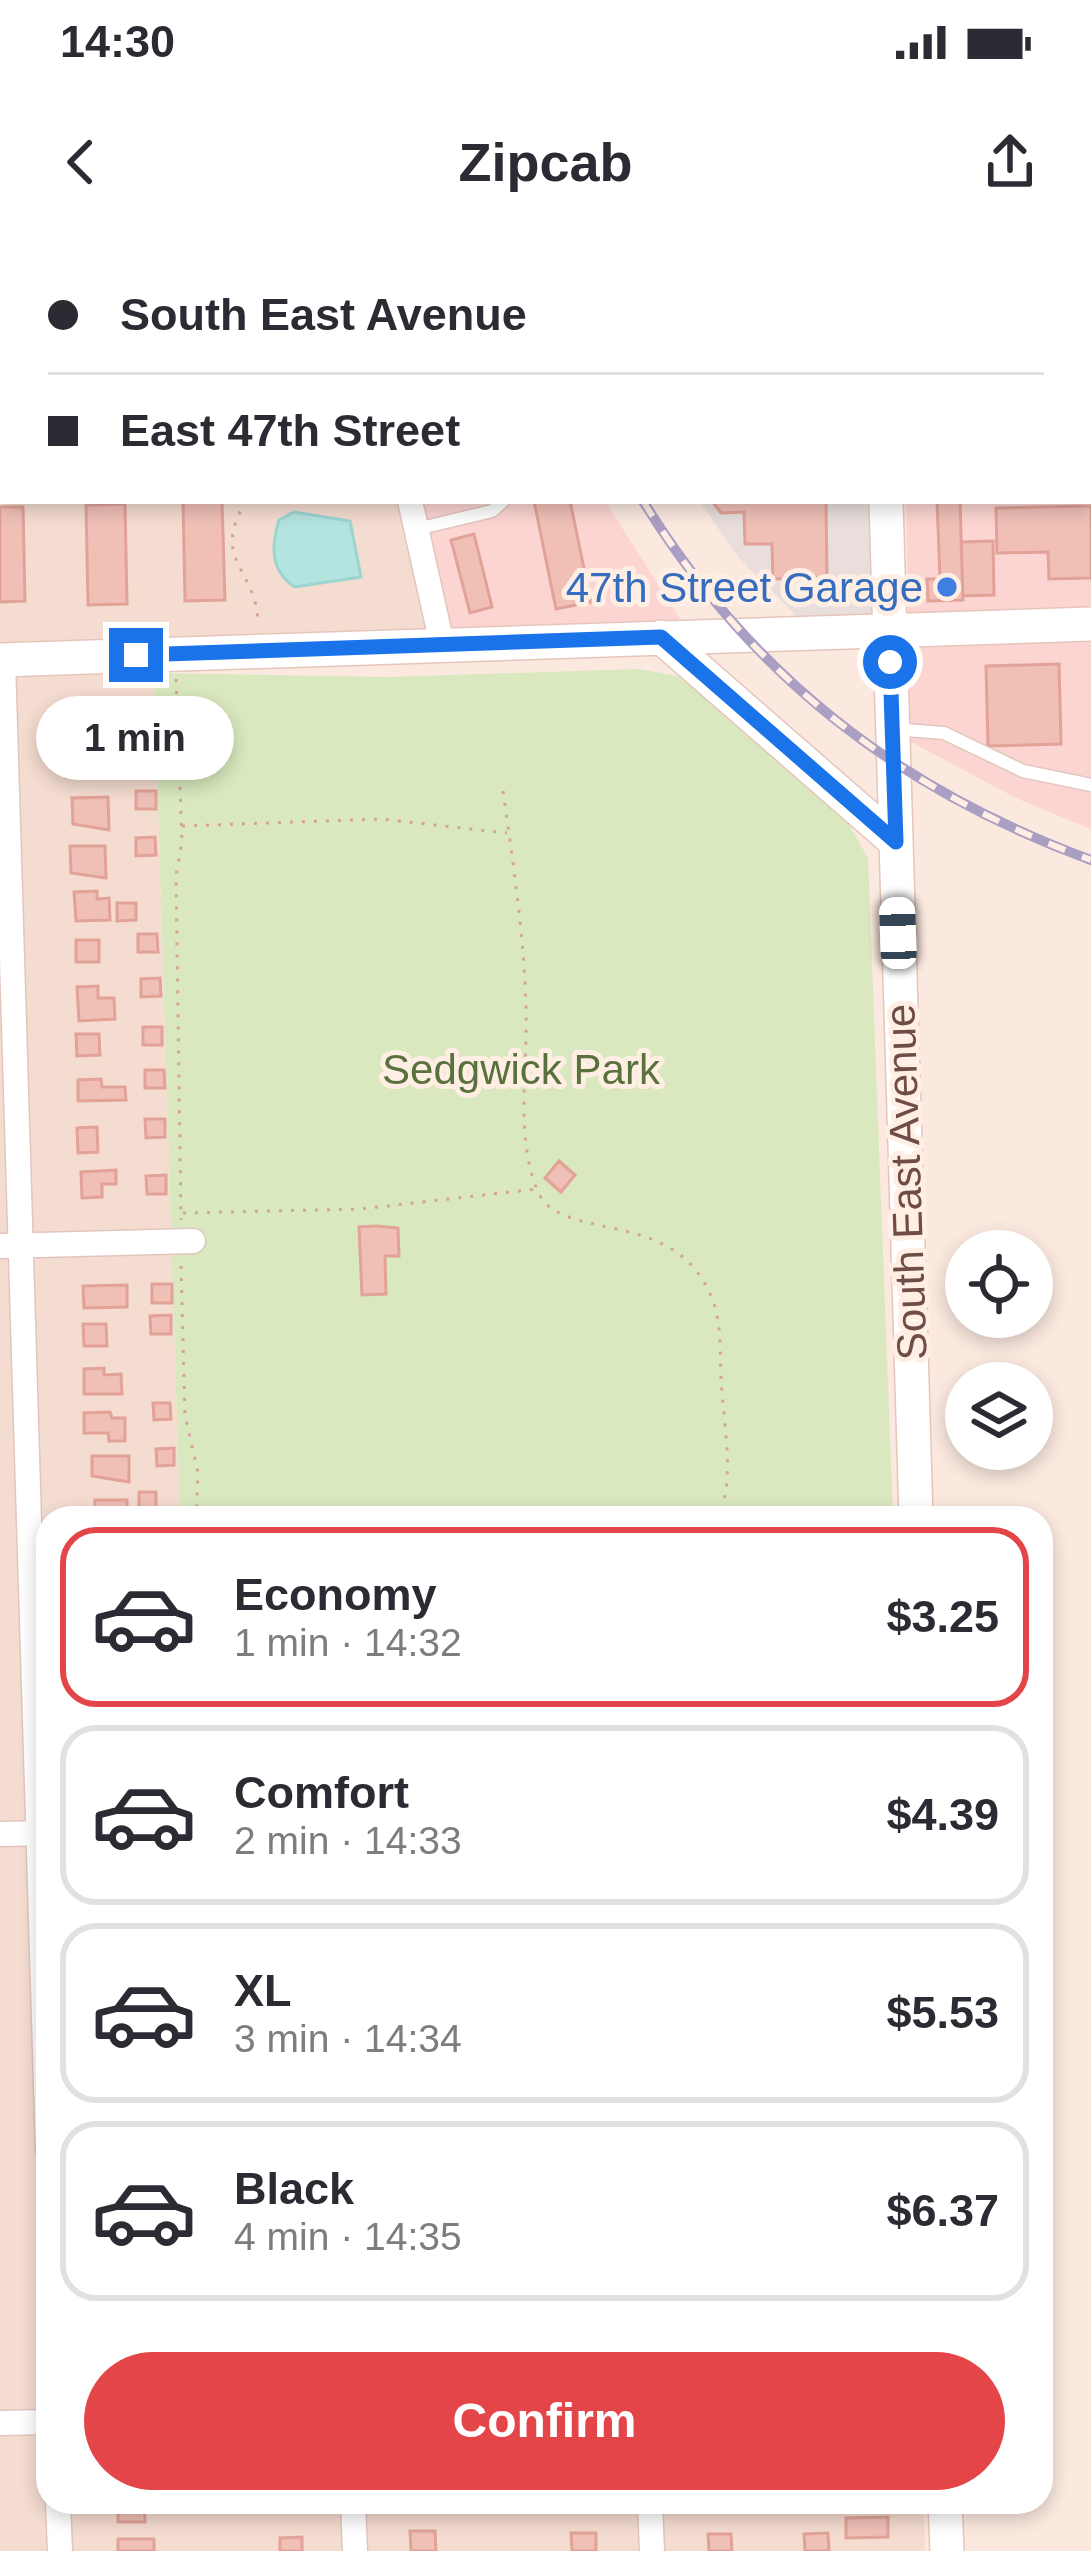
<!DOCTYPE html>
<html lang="en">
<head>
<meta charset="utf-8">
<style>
	body { margin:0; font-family:Arial,sans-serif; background:#f7f7f7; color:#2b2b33; height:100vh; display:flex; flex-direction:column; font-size:45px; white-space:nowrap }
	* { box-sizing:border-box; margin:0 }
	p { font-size:39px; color:#7c7c81 }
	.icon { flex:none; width:66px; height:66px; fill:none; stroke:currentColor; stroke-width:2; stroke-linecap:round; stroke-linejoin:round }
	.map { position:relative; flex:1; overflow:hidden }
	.panel { position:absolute; left:36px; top:1266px; width:1017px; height:1008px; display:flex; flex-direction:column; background:#fff; border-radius:36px; box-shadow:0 6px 18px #0003 }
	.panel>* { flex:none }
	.guide { position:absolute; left:0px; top:0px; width:1092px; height:264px; box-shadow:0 6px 18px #0003; display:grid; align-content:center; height:264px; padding:0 48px; background:#fff }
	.buttons { position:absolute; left:945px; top:990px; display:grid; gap:24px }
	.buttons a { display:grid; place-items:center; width:108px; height:108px; border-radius:50%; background:#fff; box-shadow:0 6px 18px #0003; font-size:60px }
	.end { position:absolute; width:54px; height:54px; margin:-27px; border:15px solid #1a73e8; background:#fff; box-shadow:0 0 0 6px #fff }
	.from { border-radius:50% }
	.bubble { position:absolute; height:84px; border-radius:42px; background:#fff; box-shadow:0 6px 18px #0003; font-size:39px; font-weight:800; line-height:84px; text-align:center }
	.car { position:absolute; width:36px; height:72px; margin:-36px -18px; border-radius:15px; box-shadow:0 0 9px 3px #0007; background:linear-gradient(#fff 24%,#345 0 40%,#fff 0 76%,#345 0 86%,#fff 0) }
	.guide b { display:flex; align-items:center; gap:42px; height:114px; font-size:45px }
	.guide b+b { border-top:3px solid #e1e1e2 }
	.guide i { width:30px; height:30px; background:#2b2b33 }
	ul { padding:21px 0 0; list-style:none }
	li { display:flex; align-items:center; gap:36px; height:180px; margin:0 24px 18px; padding:0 24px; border:6px solid #e1e1e2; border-radius:36px }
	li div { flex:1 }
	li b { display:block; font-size:45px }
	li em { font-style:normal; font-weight:800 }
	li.current { border-color:#e44548 }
	li>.icon { width:108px; height:108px; stroke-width:1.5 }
	.cta { display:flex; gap:24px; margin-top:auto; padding:24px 48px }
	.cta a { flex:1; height:138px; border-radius:72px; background:#e44548; color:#fff; font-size:48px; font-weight:800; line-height:138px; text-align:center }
	.status { display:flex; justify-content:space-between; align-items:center; height:84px; padding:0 60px; background:#fff; direction:ltr }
	.status svg { height:33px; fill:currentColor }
	header { display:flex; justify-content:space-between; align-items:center; height:156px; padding:0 48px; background:#fff; font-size:54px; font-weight:800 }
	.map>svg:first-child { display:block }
	.residential { fill:#f5dcd0 }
	.commercial { fill:#fcd5d2 }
	.industrial { fill:#e9dedb }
	.green { fill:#d9e8be }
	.water { fill:#b4e4df; stroke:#9bd5d0; stroke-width:3 }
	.building { fill:#f0c0b7; stroke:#e2a298; stroke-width:3 }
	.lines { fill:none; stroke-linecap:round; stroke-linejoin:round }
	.service-casing { stroke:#e1c6be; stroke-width:15 }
	.minor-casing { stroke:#e1c6be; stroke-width:27 }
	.secondary-casing { stroke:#e6c5bb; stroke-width:36 }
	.path { stroke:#d4a39b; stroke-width:3; stroke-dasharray:3 9; stroke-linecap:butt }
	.service { stroke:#fff; stroke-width:12 }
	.minor { stroke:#fff; stroke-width:24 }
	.secondary { stroke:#fff; stroke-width:33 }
	.rail-casing { stroke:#aa9fc3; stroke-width:10 }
	.rail { stroke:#ffeee4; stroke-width:6; stroke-dasharray:18; stroke-linecap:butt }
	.route { stroke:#1a73e8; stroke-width:15 }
	.shop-dot { fill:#3f7fe0; stroke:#ffeee4; stroke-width:4.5 }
	.labels { text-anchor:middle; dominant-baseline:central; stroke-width:10; stroke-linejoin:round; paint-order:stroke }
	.shop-label { font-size:42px; fill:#366cbe; stroke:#ffeee4; text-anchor:end }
	.park-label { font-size:42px; fill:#59713d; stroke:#ffeee4 }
	.street-label { font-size:42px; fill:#704c48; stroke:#ffeee4 }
</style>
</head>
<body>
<div class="status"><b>14:30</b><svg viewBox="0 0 49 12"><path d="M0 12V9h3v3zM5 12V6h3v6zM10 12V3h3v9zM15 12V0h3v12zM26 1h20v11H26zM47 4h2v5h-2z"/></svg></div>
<header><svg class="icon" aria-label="back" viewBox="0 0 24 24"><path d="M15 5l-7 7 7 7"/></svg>Zipcab<svg class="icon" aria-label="share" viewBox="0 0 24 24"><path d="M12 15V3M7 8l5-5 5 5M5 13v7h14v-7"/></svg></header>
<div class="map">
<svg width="1091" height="2311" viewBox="0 0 1091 2311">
	<rect width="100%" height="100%" fill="#fbe9df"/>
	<!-- residential -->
	<path class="residential" d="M 0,0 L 362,0 L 3,3 L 3,261 L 400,261 L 430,394 L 0,409 Z
		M 883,0 L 1091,0 L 1091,239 L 1089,3 Z
		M 154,433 L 180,1278 L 48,1278 L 48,2262 L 924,2262 L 925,2311 L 0,2311 L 0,435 Z"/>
	<!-- commercial -->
	<path class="commercial" d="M 1091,239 L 1091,369 L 908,374 L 906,261 L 1089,261 Z
		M 419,261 L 605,261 L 687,390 L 449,397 Z
		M 1091,393 L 1091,589 L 1018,559 L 898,495 L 896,396 Z"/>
	<!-- industrial -->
	<path class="industrial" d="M 699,261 L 882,261 L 885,385 L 807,387 L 739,318 Z"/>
	<!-- green -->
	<path class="green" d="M 639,429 L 677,436 L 693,446 L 848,583 L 868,618 L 893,1278 L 180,1278 L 154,433 L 387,437 Z"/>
	<!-- water -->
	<path class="water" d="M 294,272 L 350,281 L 361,337 L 295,347 C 270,331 271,306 279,280 Z"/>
	<!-- building -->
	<path class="building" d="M 183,261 L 222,261 L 225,360 L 185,361 Z
		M 534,261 L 570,261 L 591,362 L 556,369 Z
		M 712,261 L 826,261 L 827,337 L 773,339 L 772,304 L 745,304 L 744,272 L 721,273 Z
		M 937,261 L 960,261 L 963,360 L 928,361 L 927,339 L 940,339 Z
		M 125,264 L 127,364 L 88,365 L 86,265 Z
		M 1091,266 L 1091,338 L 1049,339 L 1048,312 L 997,313 L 996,268 Z
		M 0,267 L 23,267 L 25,361 L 0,362 Z
		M 474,294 L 492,367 L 470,373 L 451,300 Z
		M 993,301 L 994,355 L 963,356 L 961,302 Z
		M 1059,424 L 1061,504 L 988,506 L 986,426 Z
		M 87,469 L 88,483 L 107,482 L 107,497 L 65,498 L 64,470 Z
		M 133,471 L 152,471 L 152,489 L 133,489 Z
		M 133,505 L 153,505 L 153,523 L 134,523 Z
		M 66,514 L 99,514 L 100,537 L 66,537 Z
		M 136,551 L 156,551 L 156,569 L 136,569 Z
		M 108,557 L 109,590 L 73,584 L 72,558 Z
		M 155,597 L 156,615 L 136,616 L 136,598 Z
		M 70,606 L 105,606 L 106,638 L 71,633 Z
		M 97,651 L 97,659 L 109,658 L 110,680 L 76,681 L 74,652 Z
		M 117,663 L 136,663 L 136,680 L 117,681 Z
		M 138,694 L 157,694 L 158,712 L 138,712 Z
		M 76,700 L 99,700 L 99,722 L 76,722 Z
		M 160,738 L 161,756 L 141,757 L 141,739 Z
		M 98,746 L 98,758 L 114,758 L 115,779 L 79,781 L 77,747 Z
		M 143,787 L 162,787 L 162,805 L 143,805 Z
		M 76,794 L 99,794 L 100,815 L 77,816 Z
		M 145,830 L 164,830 L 165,848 L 145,848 Z
		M 101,839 L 102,847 L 125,847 L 126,860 L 78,861 L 78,840 Z
		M 145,879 L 165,879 L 165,897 L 146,898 Z
		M 97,887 L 98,912 L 78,913 L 77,888 Z
		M 559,921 L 575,935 L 561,952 L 545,938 Z
		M 116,930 L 116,944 L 102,944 L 102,957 L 82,958 L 81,932 Z
		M 166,935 L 166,954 L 147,954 L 146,936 Z
		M 377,986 L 398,988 L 399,1016 L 385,1016 L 386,1054 L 362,1055 L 359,987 Z
		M 152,1044 L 172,1044 L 172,1063 L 152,1063 Z
		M 127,1045 L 127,1067 L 84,1068 L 83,1046 Z
		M 171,1075 L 171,1094 L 151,1094 L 150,1076 Z
		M 83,1084 L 106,1084 L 107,1106 L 84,1106 Z
		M 104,1128 L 104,1135 L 121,1134 L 122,1154 L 84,1154 L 84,1129 Z
		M 153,1163 L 170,1163 L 171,1179 L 154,1180 Z
		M 110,1172 L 112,1178 L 125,1178 L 125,1201 L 109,1201 L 108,1193 L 84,1193 L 84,1173 Z
		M 174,1208 L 174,1225 L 157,1226 L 156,1209 Z
		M 92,1216 L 129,1216 L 129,1242 L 92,1236 Z
		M 139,1252 L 156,1252 L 156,1269 L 139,1269 Z
		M 95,1260 L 127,1260 L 127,1278 L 95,1278 Z
		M 118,2262 L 144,2262 L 145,2282 L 118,2282 Z
		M 567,2262 L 591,2262 L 591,2272 L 567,2272 Z
		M 888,2277 L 888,2297 L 846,2298 L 846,2278 Z
		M 410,2291 L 435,2291 L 436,2311 L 411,2311 Z
		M 571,2293 L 596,2293 L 596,2311 L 572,2311 Z
		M 828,2293 L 829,2311 L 805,2311 L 804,2294 Z
		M 708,2294 L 731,2294 L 732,2311 L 709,2311 Z
		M 302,2297 L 302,2311 L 280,2311 L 280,2298 Z
		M 118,2299 L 154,2299 L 154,2311 L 118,2311 Z"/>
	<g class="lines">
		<defs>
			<path id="service" d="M 1028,0 L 1028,3
				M 373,3 L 423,0
				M 0,139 L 3,139
				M 1089,242 L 1091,242
				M 417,289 L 492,271 L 503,261
				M 893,489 L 944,493 L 1023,531 L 1091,545"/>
			<path id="minor" d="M 143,0 L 144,3
				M 351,0 L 352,3
				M 0,240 L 3,240
				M 410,261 L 442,404
				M 3,420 L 48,1910
				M 0,1006 L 193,1001
				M 0,1594 L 48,1593
				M 0,2183 L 48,2182
				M 58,2262 L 60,2311
				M 353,2262 L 355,2311
				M 650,2262 L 652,2311"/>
			<path id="secondary" d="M 880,0 L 880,3
				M 886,261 L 916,1278
				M 661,397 L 896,602
				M 0,420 L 1091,384
				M 945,2262 L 947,2311"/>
		</defs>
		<!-- service casing -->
		<use href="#service" class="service-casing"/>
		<!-- minor casing -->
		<use href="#minor" class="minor-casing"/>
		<!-- secondary casing -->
		<use href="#secondary" class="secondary-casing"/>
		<!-- path -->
		<path class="path" d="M 30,0 L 31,3
			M 68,3 L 68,0
			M 246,261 C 210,320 256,328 258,382
			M 176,439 L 182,601 L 176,636 L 181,980
			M 503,551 C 513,623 524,694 526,768 C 528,826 515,895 537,950 C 560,1006 677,963 713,1061 C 723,1087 719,1124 722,1152 C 725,1195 734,1237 719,1278
			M 182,586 L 381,579 L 507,593
			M 183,973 L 360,969 L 537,949
			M 181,1026 L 185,1175 L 198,1233 L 196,1278"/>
		<!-- service -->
		<use href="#service" class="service"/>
		<!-- minor -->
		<use href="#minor" class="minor"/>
		<!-- secondary -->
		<use href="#secondary" class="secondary"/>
		<defs>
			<path id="rail" d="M 534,0 L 535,3
				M 643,261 C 752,437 898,549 1091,620"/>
		</defs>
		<!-- rail casing -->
		<use href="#rail" class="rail-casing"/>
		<!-- rail -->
		<use href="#rail" class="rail"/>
	</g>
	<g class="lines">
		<!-- route -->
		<path class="route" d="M 136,415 L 661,397 L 896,602 L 890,422"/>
	</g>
	<!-- markers -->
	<circle class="shop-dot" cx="947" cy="347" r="12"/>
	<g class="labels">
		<!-- shop labels -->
		<g class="shop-label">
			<text x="923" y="347">47th Street Garage</text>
		</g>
		<!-- park labels -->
		<g class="park-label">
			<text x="521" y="829">Sedgwick Park</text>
		</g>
		<!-- street labels -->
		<g class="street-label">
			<text transform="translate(906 942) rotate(-92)">South East Avenue</text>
		</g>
	</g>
</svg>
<div class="buttons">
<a><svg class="icon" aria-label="locate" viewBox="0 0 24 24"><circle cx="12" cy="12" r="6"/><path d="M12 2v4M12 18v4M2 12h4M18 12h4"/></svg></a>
<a><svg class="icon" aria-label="layers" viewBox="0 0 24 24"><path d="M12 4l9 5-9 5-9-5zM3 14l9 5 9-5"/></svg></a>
</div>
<i class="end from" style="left:890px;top:422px"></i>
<i class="end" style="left:136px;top:415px"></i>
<div class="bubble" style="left:36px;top:456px;width:198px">1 min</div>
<i class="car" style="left:898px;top:693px;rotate:358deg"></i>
<div class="guide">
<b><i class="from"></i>South East Avenue</b>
<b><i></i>East 47th Street</b>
</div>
<section class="panel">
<ul>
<li class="current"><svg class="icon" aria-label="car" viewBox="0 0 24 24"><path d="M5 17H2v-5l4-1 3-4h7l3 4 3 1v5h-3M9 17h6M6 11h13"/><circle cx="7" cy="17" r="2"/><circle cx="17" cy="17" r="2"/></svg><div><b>Economy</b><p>1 min · 14:32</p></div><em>$3.25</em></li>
<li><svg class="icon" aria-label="car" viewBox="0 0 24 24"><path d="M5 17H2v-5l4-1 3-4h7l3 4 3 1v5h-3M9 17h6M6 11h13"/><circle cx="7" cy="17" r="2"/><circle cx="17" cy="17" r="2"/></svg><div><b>Comfort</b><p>2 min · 14:33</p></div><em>$4.39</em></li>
<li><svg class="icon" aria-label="car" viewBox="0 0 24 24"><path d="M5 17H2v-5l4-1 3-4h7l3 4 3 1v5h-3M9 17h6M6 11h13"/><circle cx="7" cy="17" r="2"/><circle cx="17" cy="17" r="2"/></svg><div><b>XL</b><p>3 min · 14:34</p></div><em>$5.53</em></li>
<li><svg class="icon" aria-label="car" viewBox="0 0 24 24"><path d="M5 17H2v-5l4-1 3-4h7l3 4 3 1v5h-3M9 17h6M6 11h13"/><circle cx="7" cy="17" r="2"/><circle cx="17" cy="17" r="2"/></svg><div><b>Black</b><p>4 min · 14:35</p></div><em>$6.37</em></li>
</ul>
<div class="cta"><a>Confirm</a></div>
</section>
</div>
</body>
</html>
